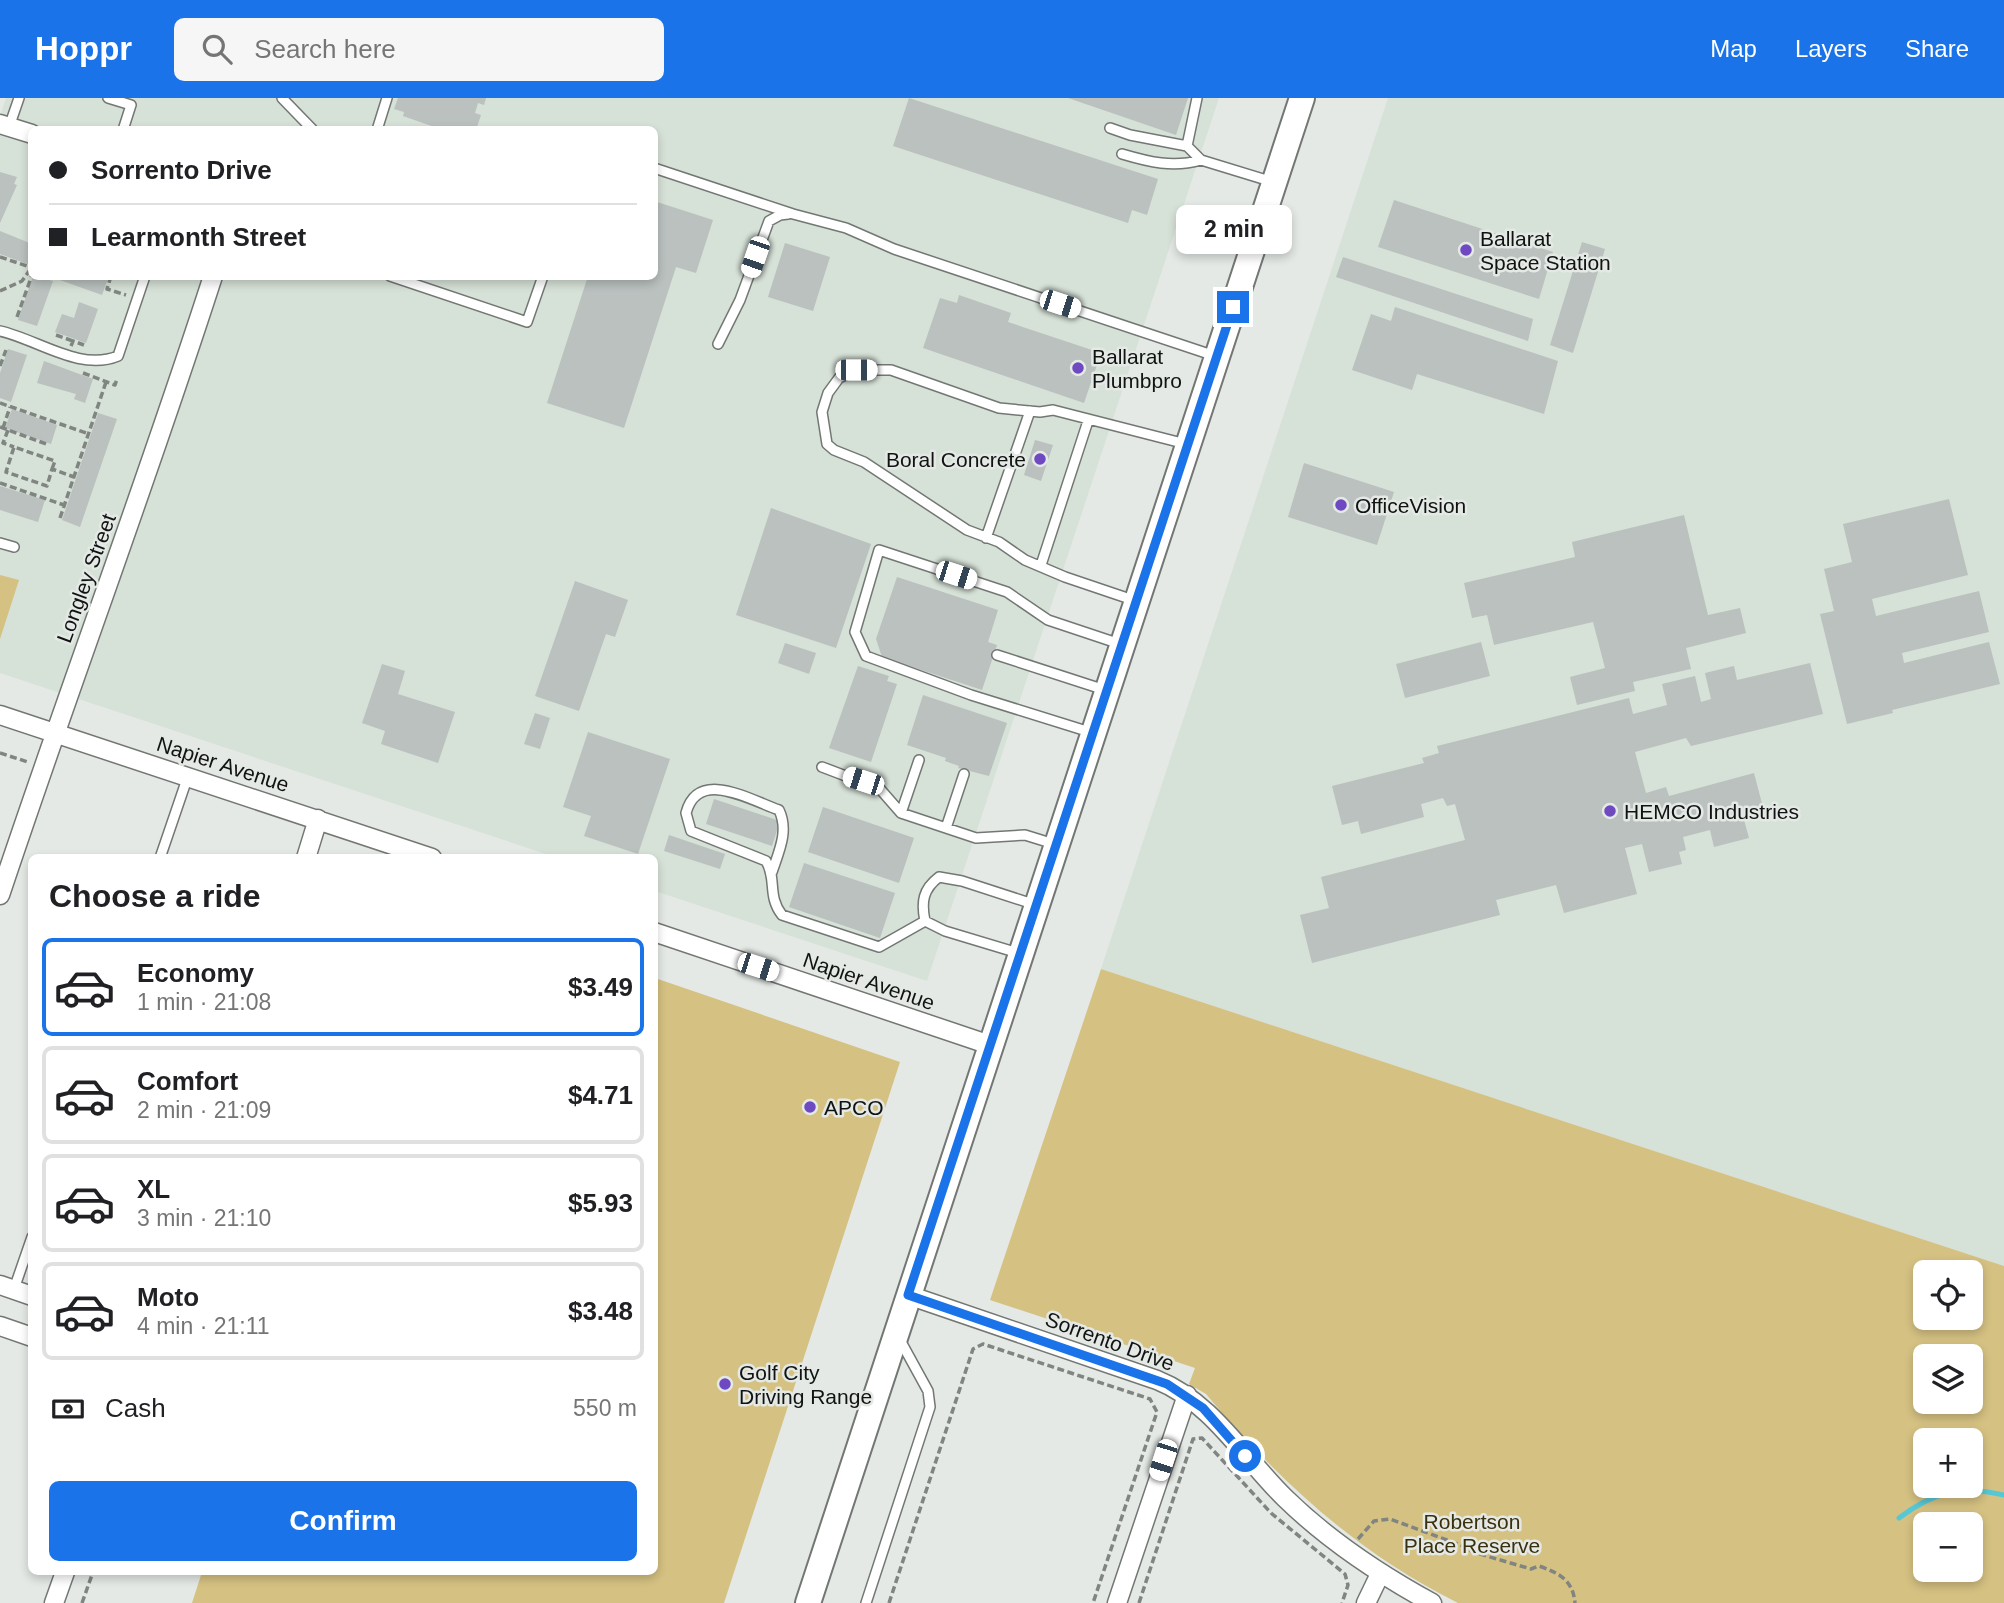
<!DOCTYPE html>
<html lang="en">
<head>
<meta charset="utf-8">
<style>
	body { margin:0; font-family:Arial,sans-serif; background:#f6f6f6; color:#202124; height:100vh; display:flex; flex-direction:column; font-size:26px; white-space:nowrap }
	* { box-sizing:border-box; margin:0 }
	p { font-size:23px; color:#757577 }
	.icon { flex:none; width:38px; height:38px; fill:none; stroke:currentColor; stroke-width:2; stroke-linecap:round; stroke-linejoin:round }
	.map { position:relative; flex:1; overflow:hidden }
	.sheet { position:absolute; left:28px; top:756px; width:630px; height:721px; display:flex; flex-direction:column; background:#fff; border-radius:10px; box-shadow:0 4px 10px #0003 }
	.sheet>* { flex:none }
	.hud { position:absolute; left:28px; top:28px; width:630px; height:154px; border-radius:10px; box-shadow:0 4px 10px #0003; display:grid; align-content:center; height:154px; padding:0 21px; background:#fff }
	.controls { position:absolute; left:1913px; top:1162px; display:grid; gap:14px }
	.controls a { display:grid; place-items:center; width:70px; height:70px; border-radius:10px; background:#fff; box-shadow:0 4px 10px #0003; font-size:35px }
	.end { position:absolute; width:32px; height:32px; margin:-16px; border:9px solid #1a73e8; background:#fff; box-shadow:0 0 0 4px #fff }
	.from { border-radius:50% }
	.bubble { position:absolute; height:49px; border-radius:10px; background:#fff; box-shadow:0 4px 10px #0003; font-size:23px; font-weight:800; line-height:49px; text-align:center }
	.car { position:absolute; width:21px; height:42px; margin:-21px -10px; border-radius:9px; box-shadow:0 0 5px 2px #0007; background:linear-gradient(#fff 24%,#345 0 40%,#fff 0 76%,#345 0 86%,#fff 0) }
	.hud b { display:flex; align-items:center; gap:24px; height:66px; font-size:26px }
	.hud b+b { border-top:2px solid #e0e0e0 }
	.hud i { width:18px; height:18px; background:#202124 }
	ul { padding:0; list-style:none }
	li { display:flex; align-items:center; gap:21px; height:98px; margin:0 14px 10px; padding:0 7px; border:4px solid #e0e0e0; border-radius:10px }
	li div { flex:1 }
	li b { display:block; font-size:26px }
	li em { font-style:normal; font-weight:800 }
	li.on { border-color:#1a73e8 }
	li>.icon { width:63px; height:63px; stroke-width:1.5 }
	h2 { padding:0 21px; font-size:32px; line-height:84px }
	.pay { display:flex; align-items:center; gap:18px; height:77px; padding:0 21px; font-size:26px }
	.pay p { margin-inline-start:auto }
	.action { display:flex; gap:14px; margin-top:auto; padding:14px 21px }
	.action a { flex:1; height:80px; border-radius:10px; background:#1a73e8; color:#fff; font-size:28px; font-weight:800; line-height:80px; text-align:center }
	header { display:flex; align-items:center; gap:42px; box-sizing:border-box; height:98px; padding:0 35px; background:#1a73e8; color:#fff }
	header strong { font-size:33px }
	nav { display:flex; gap:38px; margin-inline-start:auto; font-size:24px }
	.search { width:490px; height:63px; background:#f6f6f6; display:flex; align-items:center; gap:18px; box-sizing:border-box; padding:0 24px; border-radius:10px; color:#757577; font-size:26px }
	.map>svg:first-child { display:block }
	.built { fill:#d6e1d7; fill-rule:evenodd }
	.green { fill:#d5c182; fill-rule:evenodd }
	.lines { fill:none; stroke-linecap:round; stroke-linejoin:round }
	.stream { stroke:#57c7d5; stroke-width:5 }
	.building { fill:#bac1bf }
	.lane-casing { stroke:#737774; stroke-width:12 }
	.street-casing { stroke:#737774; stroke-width:21 }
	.secondary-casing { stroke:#737774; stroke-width:28 }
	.path { stroke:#818582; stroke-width:3.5; stroke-dasharray:7 3.5; stroke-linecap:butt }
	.lane { stroke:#fff; stroke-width:9 }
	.street { stroke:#fff; stroke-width:18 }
	.secondary { stroke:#fff; stroke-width:24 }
	.route { stroke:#1a73e8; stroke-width:9 }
	.poi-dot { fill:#6e49c2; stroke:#e4e9e5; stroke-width:2.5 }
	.labels { text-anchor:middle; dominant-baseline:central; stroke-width:5; stroke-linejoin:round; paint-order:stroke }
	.poi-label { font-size:21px; fill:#111312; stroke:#e4e9e5; text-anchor:start }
	.street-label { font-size:21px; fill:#111312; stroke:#e4e9e5 }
	.park-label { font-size:21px; fill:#3b300d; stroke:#e4e9e5 }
</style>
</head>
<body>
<header>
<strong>Hoppr</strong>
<div class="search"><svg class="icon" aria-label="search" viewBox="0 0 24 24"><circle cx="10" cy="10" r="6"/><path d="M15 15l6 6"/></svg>Search here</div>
<nav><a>Map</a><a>Layers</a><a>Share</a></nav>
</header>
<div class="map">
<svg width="2004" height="1505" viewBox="0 0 2004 1505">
	<rect width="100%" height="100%" fill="#e4e9e5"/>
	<!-- built -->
	<path class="built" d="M 6,0 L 1219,0 L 927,883 L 655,793 L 654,760 L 555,759 L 0,575 L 0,18 ZM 32,32 L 654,32 L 654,178 L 32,178 Z
		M 1388,0 L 2004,0 L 2004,1168 L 1101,871 Z"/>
	<!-- green -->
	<path class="green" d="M 0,477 L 19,482 L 0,541 Z
		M 1101,871 L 2004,1168 L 2004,1505 L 1458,1505 C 1356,1454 1279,1383 1206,1296 L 1189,1286 L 1195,1270 L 990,1202 ZM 1970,1174 L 1970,1220 L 1925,1220 L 1925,1174 ZM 1970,1258 L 1970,1304 L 1925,1304 L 1925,1258 ZM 1970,1342 L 1970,1388 L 1925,1388 L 1925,1342 ZM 1925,1426 L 1970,1426 L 1970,1472 L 1925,1472 Z
		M 655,880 L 900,964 L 724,1505 L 192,1505 L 202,1474 L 654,1474 Z"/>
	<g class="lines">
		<!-- stream -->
		<path class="stream" d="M 1899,1420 C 1933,1394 1962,1387 2004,1397"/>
	</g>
	<!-- building -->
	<path class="building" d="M 398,0 L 486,0 L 484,7 L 478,5 L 475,15 L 481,17 L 476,32 L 443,32 L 403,18 L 404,14 L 394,11 Z
		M 909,0 L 1158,81 L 1147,117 L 1132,112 L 1128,125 L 893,48 Z
		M 1068,0 L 1188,0 L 1176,37 Z
		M 0,74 L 17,79 L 14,86 L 17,87 L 0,125 Z
		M 1394,102 L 1553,154 L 1539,201 L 1378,149 Z
		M 654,103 L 713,122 L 696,175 L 676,169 L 624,330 L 547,305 L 588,178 L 654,178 Z
		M 0,133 L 32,146 L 30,167 L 0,156 Z
		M 1582,144 L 1605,151 L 1573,255 L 1550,247 Z
		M 785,145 L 830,159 L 813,213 L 768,199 Z
		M 1343,159 L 1533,221 L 1528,243 L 1336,179 Z
		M 33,178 L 53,183 L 37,228 L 18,222 Z
		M 58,178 L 109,178 L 102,197 L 57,181 Z
		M 959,197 L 1011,215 L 1008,224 L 1101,255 L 1084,305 L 923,250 L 940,200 L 957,205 Z
		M 79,204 L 98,211 L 86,245 L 55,234 L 62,216 L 74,220 Z
		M 1395,209 L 1558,263 L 1544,316 L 1417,276 L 1412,292 L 1352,272 L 1371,216 L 1391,223 Z
		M 8,251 L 27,257 L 11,304 L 0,300 L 0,275 Z
		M 44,263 L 93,281 L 85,305 L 74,301 L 76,296 L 37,285 Z
		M 12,311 L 57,327 L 51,346 L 5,330 Z
		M 98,315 L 117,321 L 80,429 L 62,422 Z
		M 1035,342 L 1053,347 L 1041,383 L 1024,377 Z
		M 1304,365 L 1394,394 L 1377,447 L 1288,419 Z
		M 0,388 L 45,402 L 38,424 L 0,412 Z
		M 1949,401 L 1968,477 L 1872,501 L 1876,518 L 1979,493 L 1989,534 L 1902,555 L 1904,565 L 1989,544 L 2000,586 L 1892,612 L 1893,615 L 1847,626 L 1820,516 L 1834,513 L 1824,471 L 1852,464 L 1843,426 Z
		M 771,410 L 871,446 L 836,550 L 736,517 Z
		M 1684,417 L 1708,517 L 1740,510 L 1746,535 L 1686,550 L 1691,571 L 1633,584 L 1635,593 L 1577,607 L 1570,579 L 1605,570 L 1593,524 L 1494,547 L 1487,517 L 1472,520 L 1464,485 L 1575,459 L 1572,444 Z
		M 897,479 L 998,512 L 988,544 L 997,547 L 982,592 L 882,559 L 876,541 Z
		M 575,483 L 628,502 L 615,539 L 606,536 L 579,613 L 535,598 Z
		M 1481,544 L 1490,578 L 1405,600 L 1396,566 Z
		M 785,545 L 816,555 L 809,576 L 778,565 Z
		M 1810,565 L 1823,616 L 1691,648 L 1686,640 L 1635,654 L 1646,695 L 1666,689 L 1669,698 L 1754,675 L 1765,717 L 1744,722 L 1749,740 L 1714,749 L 1710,732 L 1683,739 L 1686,752 L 1679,754 L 1682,766 L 1649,774 L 1642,746 L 1625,750 L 1637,796 L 1564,815 L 1556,787 L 1496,802 L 1500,817 L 1312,865 L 1300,817 L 1329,810 L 1321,779 L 1465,742 L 1455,706 L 1447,708 L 1443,700 L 1421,706 L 1424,719 L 1361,736 L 1358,723 L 1342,727 L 1332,688 L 1424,665 L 1422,660 L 1439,655 L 1437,648 L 1629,600 L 1633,616 L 1667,607 L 1662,586 L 1695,578 L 1701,604 L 1711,601 L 1705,575 L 1734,568 L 1737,582 Z
		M 382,566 L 405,573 L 398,596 L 455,614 L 438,665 L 381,646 L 385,633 L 362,625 Z
		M 858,568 L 889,578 L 887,583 L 897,586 L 871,664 L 829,650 Z
		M 923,597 L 1007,625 L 989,678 L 958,670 L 959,668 L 945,663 L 946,660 L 907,647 Z
		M 535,615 L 550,620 L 540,651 L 524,646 Z
		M 588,634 L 670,661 L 638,756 L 584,738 L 591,718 L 563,709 Z
		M 714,701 L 780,723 L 772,748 L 706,726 Z
		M 823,709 L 914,740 L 899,785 L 808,754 Z
		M 669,737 L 725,756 L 720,771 L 664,753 Z
		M 804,765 L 895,795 L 880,840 L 789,809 Z"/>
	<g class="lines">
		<defs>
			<path id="lane" d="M 108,0 L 131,7 L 123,32
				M 282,0 L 313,32
				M 1197,0 L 1187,48 L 1201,62 L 1273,84
				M 9,29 L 19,0
				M 1110,30 L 1130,37 L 1187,48
				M 377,32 L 387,0
				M 1122,56 C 1149,64 1173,70 1201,62
				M 654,70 L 793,116 L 846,130 L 894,151 L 1215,258
				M 390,178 L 527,224 L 543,178
				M 0,233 C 37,241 80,274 118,258 L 145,178
				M 718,246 L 740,202 L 769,123 L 780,117 L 788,116
				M 986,440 L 1030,313
				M 0,445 L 14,449
				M 1041,467 L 1088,323
				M 1136,503 L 1065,479 L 1025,462 L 999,444 L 967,432 L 864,364 L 834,352 L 827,346 L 822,314 L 828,295 L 839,280 L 856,272 L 891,272 L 999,310 L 1040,314 L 1053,312 L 1186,346
				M 997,557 L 1105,592
				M 1093,635 L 971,597 L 866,558 L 855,534 L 879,452 L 1007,494 L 1048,522 L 1120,546
				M 822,669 L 880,691 L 901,715 L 976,740 L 1025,737 L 1054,746
				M 901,715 L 919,662
				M 946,730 L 964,676
				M 160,760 L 188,678
				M 772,774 C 779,753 789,733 779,712 C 750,702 698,670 686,715 L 691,733 L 766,763 C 777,781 767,798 782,817 L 879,849 L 925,823
				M 1018,855 L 945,833 L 925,823 C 921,804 923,791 939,779 L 962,783 L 1036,807
				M 14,1191 L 32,1139
				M 866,1505 L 930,1309 L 928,1293 L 900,1242"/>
			<path id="street" d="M 0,26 L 32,36
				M 0,617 L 432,760
				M 306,760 L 318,721
				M 0,797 C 69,590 146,386 213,178
				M 654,834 L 990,947
				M 0,1187 L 32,1198
				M 908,1197 L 1157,1282 C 1212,1304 1244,1360 1285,1400 C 1329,1443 1379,1476 1432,1505
				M 0,1228 L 32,1239
				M 54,1505 L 65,1474
				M 1117,1505 L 1187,1297
				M 1366,1505 L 1380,1476"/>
			<path id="secondary" d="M 808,1505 L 1302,0"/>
		</defs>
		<!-- lane casing -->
		<use href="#lane" class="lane-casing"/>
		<!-- street casing -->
		<use href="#street" class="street-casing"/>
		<!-- secondary casing -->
		<use href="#secondary" class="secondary-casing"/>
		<!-- path -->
		<path class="path" d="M 0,159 L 30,169
			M 111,178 L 107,191 L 126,197
			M 0,193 L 22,183 L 32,169
			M 17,219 L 32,177
			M 56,237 L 73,243
			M 71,248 L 73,243 L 84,247
			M 0,268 L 6,252
			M 83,275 L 115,287 L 117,281
			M 0,305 L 89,336
			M 0,329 L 49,347
			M 3,330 L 10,309
			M 8,332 L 3,345 L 14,349
			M 52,371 L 55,363 L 14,349 L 6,374 L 47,388 L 52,371 L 74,379
			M 0,385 L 64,407
			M 60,420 L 106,284
			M 0,655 L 28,664
			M 1358,1441 L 1374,1423 L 1390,1421 L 1466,1449 L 1473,1454 L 1531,1471 L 1539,1468 C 1559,1475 1573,1482 1575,1505
			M 82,1505 L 93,1474
			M 889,1505 L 973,1251 L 983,1246 L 1150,1301 L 1157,1314 L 1093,1505
			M 1139,1505 L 1193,1341 L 1202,1340 L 1271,1415 L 1345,1476 L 1348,1487 L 1342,1505"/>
		<!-- lane -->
		<use href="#lane" class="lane"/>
		<!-- street -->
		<use href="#street" class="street"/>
		<!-- secondary -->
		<use href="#secondary" class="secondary"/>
	</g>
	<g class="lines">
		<!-- route -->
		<path class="route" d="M 1233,209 L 908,1197 L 1167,1286 L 1203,1310 L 1245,1358"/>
	</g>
	<!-- markers -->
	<g class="poi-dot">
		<circle cx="1466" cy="152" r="7"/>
		<circle cx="1078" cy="270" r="7"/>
		<circle cx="1040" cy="361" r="7"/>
		<circle cx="1341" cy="407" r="7"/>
		<circle cx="1610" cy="713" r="7"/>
		<circle cx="810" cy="1009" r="7"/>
		<circle cx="725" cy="1286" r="7"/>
	</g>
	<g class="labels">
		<!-- poi labels -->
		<g class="poi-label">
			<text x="1480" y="140">Ballarat<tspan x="1480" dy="24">Space Station</tspan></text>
			<text x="1092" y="258">Ballarat<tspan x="1092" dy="24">Plumbpro</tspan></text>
			<text x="1026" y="361" text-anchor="end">Boral Concrete</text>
			<text x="1355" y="407">OfficeVision</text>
			<text x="1624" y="713">HEMCO Industries</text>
			<text x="824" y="1009">APCO</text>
			<text x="739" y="1274">Golf City<tspan x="739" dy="24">Driving Range</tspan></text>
		</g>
		<!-- street labels -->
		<g class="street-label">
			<text transform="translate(86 480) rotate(-70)">Longley Street</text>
			<text transform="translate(223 666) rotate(18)">Napier Avenue</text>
			<text transform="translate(869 883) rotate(19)">Napier Avenue</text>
			<text transform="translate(1110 1243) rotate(20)">Sorrento Drive</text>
		</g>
		<!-- park labels -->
		<g class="park-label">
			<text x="1472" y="1423">Robertson<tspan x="1472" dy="24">Place Reserve</tspan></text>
		</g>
	</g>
</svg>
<div class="controls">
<a><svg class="icon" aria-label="locate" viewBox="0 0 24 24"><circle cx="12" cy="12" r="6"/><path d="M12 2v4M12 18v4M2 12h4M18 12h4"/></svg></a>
<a><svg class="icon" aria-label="layers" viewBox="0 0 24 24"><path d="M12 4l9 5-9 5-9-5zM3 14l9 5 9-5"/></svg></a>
<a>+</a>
<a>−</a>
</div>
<i class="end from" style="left:1245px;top:1358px"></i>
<i class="end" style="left:1233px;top:209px"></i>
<div class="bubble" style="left:1176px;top:107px;width:116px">2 min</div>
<i class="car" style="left:755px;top:159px;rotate:199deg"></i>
<i class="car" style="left:1060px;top:206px;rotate:108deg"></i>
<i class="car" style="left:856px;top:272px;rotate:90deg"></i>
<i class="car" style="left:956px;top:477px;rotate:108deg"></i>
<i class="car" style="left:863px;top:683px;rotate:288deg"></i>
<i class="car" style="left:758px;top:869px;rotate:108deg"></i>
<i class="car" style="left:1163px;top:1362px;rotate:198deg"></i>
<div class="hud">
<b><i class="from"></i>Sorrento Drive</b>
<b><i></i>Learmonth Street</b>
</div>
<section class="sheet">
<h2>Choose a ride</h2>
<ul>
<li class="on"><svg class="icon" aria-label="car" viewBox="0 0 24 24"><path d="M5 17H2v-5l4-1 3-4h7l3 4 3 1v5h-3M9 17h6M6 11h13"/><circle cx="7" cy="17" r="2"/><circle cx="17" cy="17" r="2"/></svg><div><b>Economy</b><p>1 min · 21:08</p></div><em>$3.49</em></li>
<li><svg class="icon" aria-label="car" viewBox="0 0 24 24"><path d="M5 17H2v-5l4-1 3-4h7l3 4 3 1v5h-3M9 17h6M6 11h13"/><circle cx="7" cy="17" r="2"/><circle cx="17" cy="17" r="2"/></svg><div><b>Comfort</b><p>2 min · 21:09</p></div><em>$4.71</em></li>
<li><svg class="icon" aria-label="car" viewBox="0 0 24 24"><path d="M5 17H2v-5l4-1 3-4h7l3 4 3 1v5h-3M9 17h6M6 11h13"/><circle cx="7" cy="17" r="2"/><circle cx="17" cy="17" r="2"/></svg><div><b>XL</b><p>3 min · 21:10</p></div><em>$5.93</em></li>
<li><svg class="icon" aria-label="car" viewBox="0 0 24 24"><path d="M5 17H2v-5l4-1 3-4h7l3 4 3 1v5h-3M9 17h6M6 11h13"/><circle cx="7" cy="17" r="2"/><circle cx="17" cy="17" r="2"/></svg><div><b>Moto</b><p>4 min · 21:11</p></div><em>$3.48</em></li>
</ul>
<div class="pay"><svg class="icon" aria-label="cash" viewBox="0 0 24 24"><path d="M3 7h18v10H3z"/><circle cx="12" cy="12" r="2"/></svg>Cash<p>550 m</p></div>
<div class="action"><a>Confirm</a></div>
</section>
</div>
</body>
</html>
